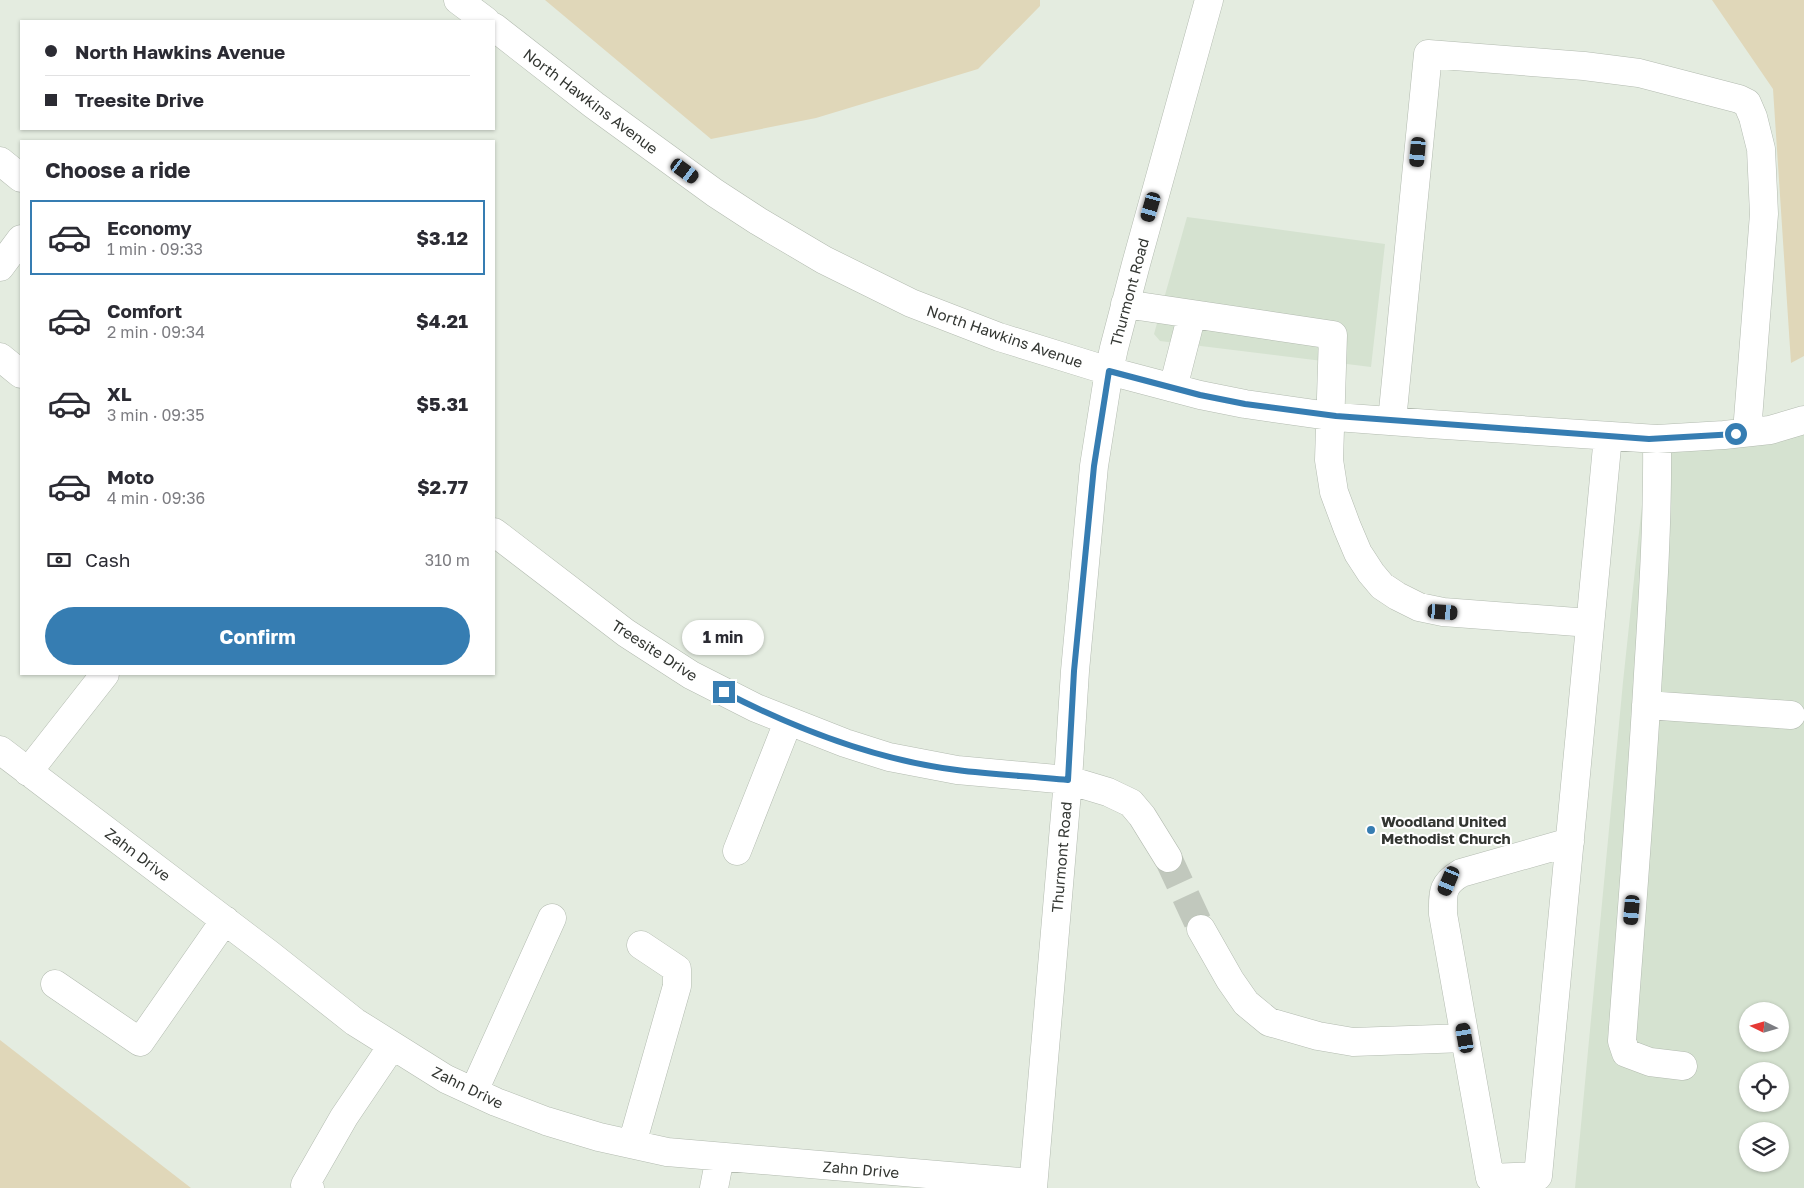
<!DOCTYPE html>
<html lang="en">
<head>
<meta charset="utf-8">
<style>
	body { margin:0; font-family:"Golos Text",sans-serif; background:#f2f2f3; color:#2b2b33; height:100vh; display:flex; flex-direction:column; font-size:19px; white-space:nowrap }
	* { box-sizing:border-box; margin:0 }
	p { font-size:16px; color:#7c7c81 }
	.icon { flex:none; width:28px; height:28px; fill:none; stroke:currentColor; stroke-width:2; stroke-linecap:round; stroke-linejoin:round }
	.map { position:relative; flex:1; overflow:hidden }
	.sheet { position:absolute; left:20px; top:140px; width:475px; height:535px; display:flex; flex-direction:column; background:#fff; border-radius:0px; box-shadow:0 1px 4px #0004 }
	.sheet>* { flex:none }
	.banner { position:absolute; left:20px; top:20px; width:475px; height:110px; border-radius:0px; box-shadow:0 1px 4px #0004; display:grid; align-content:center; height:110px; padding:0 25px; background:#fff }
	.needle { width:32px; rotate:275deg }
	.tools { position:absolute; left:1739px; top:1002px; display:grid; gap:10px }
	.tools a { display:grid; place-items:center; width:50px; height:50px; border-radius:50%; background:#fff; box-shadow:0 1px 4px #0004; font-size:25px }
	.end { position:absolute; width:22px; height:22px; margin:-11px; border:6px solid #367db2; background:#fff; box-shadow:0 0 0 2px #fff }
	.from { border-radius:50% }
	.bubble { position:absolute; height:35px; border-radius:18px; background:#fff; box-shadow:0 1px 4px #0004; font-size:16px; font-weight:700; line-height:35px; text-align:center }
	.car { position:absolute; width:15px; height:30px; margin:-15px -8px; border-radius:6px; box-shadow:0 0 4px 1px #0007; background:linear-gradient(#222 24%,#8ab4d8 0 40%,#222 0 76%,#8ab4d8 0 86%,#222 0) }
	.banner b { display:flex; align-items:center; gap:18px; height:48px; font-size:19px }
	.banner b+b { border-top:1px solid #e1e1e2 }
	.banner i { width:12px; height:12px; background:#2b2b33 }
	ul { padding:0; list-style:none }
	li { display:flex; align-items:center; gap:15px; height:75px; margin:0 10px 8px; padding:0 15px; border:2px solid transparent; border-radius:0px }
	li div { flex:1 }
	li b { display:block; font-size:19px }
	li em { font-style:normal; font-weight:700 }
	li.current { border-color:#367db2 }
	li>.icon { width:45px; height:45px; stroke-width:1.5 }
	h2 { padding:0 25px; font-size:22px; line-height:60px }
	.pay { display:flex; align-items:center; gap:12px; height:55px; padding:0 25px; font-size:19px }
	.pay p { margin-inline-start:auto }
	.action { display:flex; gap:10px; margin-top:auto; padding:10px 25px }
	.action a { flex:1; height:58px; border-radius:30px; background:#367db2; color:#fff; font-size:20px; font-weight:700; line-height:58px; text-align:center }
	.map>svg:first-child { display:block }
	.built { fill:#d5e2d0; fill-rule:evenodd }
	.green { fill:#e0d7b9 }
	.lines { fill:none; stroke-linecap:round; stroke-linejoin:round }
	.minor-tunnel { stroke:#c1c8bd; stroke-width:28; stroke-dasharray:28 14; stroke-linecap:butt }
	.minor-casing { stroke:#b3bbb0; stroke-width:29 }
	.minor { stroke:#fff; stroke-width:28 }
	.route { stroke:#367db2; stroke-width:6 }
	.poi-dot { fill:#367db2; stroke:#fff; stroke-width:2 }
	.labels { text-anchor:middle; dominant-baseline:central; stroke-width:4; stroke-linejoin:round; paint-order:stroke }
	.street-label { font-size:15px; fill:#333632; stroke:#fff }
	.poi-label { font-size:15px; font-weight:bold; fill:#333632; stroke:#fff; text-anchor:start }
</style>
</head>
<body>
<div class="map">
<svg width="1804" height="1188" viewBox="0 0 1804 1188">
	<rect width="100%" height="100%" fill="#e4ece0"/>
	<!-- built -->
	<path class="built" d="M 1187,217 L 1385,244 L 1371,367 L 1160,341 L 1154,334 Z
		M 1804,420 L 1804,1188 L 1575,1188 L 1623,682 L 1649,439 ZM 1748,1011 L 1780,1011 L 1780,1044 L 1748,1044 ZM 1748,1071 L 1780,1071 L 1780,1104 L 1748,1104 ZM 1748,1131 L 1780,1131 L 1780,1164 L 1748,1164 Z"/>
	<!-- green -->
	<path class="green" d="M 545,0 L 1040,0 L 1040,6 L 978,69 L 816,118 L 711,139 Z
		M 1712,0 L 1804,0 L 1804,356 L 1791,363 L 1773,89 Z
		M 0,1040 L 191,1188 L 0,1188 Z"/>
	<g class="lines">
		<!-- minor-tunnel -->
		<path class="minor-tunnel" d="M 1168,858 L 1201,929"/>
		<defs>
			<path id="minor" d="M 458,0 L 486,21
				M 494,27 L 594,105 L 715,193 L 758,221 L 824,260 L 911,303 L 999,337 L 1109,371 L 1200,395 L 1245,404 L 1336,417 L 1430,424 L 1657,439 L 1724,435 L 1770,430 L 1804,420
				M 0,161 L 21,178
				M 0,267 L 21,239
				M 1125,304 L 1333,335 L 1329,460 L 1334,492 L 1347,527 L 1358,553 L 1371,573 L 1382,586 L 1397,596 L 1419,607 L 1443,612 L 1590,623
				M 0,357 L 21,374
				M 1173,388 L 1192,314
				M 1392,421 L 1428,54 L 1584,66 L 1639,73 L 1739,99 L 1747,103 L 1753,117 L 1761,149 L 1764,214 L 1747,432
				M 1657,439 C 1658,518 1653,596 1648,674 C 1641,797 1631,919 1622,1041 L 1626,1053 L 1650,1062 L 1683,1066
				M 494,532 L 626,633 L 691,675 L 756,708 L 845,743 L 889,757 L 957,770 L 1068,780 L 1108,792 L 1131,803 L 1142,816 L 1168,858
				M 1646,705 L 1791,715
				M 0,750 L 269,954 L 355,1022 L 446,1079 L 496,1102 L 546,1121 L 599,1137 L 667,1152 L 1033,1183
				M 28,772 L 105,674
				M 737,851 L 788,722
				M 1201,929 L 1230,980 L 1246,1003 L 1269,1022 L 1318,1036 L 1353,1042 L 1465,1038 L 1490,1178 L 1538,1176 L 1608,436
				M 55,984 L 140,1042 L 225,920
				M 1465,1038 L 1443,914 C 1443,893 1441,885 1461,873 L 1570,842
				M 474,1091 L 552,918
				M 632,1144 L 677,986 L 677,969 L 641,945
				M 310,1188 L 305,1185 L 344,1117 L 392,1046
				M 714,1188 L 720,1157
				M 1033,1188 L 1068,780 L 1075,671 L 1094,466 L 1109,371 L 1114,348 L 1136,264 L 1209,0"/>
		</defs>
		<!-- minor casing -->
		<use href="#minor" class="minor-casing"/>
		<!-- minor -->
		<use href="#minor" class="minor"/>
	</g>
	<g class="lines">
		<!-- route -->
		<path class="route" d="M 724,692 C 796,729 876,760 957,770 C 994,775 1031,776 1068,780 L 1074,671 L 1094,466 L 1109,371 L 1200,395 L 1245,404 L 1336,416 L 1649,439 L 1736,434"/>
	</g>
	<!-- markers -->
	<circle class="poi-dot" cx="1371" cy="830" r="5"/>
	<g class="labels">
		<!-- street labels -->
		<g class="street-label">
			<text transform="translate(591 101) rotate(37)">North Hawkins Avenue</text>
			<text transform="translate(1129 292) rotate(-75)">Thurmont Road</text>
			<text transform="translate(1005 336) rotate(19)">North Hawkins Avenue</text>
			<text transform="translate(655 650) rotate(33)">Treesite Drive</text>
			<text transform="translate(138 854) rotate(37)">Zahn Drive</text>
			<text transform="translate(1061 857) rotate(-85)">Thurmont Road</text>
			<text transform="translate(468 1087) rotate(26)">Zahn Drive</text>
			<text transform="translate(861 1169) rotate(5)">Zahn Drive</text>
		</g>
		<!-- poi labels -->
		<g class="poi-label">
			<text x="1381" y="821">Woodland United<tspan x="1381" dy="17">Methodist Church</tspan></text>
		</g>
	</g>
</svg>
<div class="tools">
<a><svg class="needle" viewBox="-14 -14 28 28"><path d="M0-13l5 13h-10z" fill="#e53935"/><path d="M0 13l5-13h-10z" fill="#7c7c81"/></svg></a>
<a><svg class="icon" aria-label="locate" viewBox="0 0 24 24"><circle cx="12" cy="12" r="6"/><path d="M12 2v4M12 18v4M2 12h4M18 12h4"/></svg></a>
<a><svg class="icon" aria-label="layers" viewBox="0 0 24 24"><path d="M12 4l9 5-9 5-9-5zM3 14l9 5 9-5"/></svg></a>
</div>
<i class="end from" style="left:1736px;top:434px"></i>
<i class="end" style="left:724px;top:692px"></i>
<div class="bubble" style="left:682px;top:620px;width:82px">1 min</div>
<i class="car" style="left:1418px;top:152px;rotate:185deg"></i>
<i class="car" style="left:685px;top:171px;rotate:126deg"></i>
<i class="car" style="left:1151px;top:207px;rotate:196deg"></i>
<i class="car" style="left:1443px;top:612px;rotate:94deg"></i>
<i class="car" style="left:1449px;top:881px;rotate:203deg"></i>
<i class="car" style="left:1632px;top:910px;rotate:185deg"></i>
<i class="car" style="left:1465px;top:1038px;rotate:350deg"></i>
<div class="banner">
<b><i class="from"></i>North Hawkins Avenue</b>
<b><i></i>Treesite Drive</b>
</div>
<section class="sheet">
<h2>Choose a ride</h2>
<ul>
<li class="current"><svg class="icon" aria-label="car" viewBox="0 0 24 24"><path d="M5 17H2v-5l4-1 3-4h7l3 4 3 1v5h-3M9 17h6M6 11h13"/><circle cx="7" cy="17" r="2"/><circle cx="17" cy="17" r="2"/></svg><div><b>Economy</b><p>1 min · 09:33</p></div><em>$3.12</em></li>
<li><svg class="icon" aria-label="car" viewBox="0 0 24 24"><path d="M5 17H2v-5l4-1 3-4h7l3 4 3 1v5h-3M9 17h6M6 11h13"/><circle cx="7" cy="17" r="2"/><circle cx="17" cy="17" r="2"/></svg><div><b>Comfort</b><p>2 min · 09:34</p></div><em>$4.21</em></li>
<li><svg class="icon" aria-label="car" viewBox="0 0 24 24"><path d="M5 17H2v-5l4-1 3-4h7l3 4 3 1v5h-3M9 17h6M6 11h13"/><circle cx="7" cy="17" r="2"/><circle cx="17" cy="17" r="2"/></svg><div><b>XL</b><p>3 min · 09:35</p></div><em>$5.31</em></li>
<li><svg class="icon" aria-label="car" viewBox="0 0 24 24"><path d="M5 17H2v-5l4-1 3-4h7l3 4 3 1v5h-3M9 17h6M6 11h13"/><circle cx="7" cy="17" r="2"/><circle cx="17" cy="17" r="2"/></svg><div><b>Moto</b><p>4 min · 09:36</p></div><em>$2.77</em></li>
</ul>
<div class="pay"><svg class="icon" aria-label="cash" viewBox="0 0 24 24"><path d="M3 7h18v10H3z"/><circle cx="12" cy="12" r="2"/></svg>Cash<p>310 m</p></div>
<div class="action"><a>Confirm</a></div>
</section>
</div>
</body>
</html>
